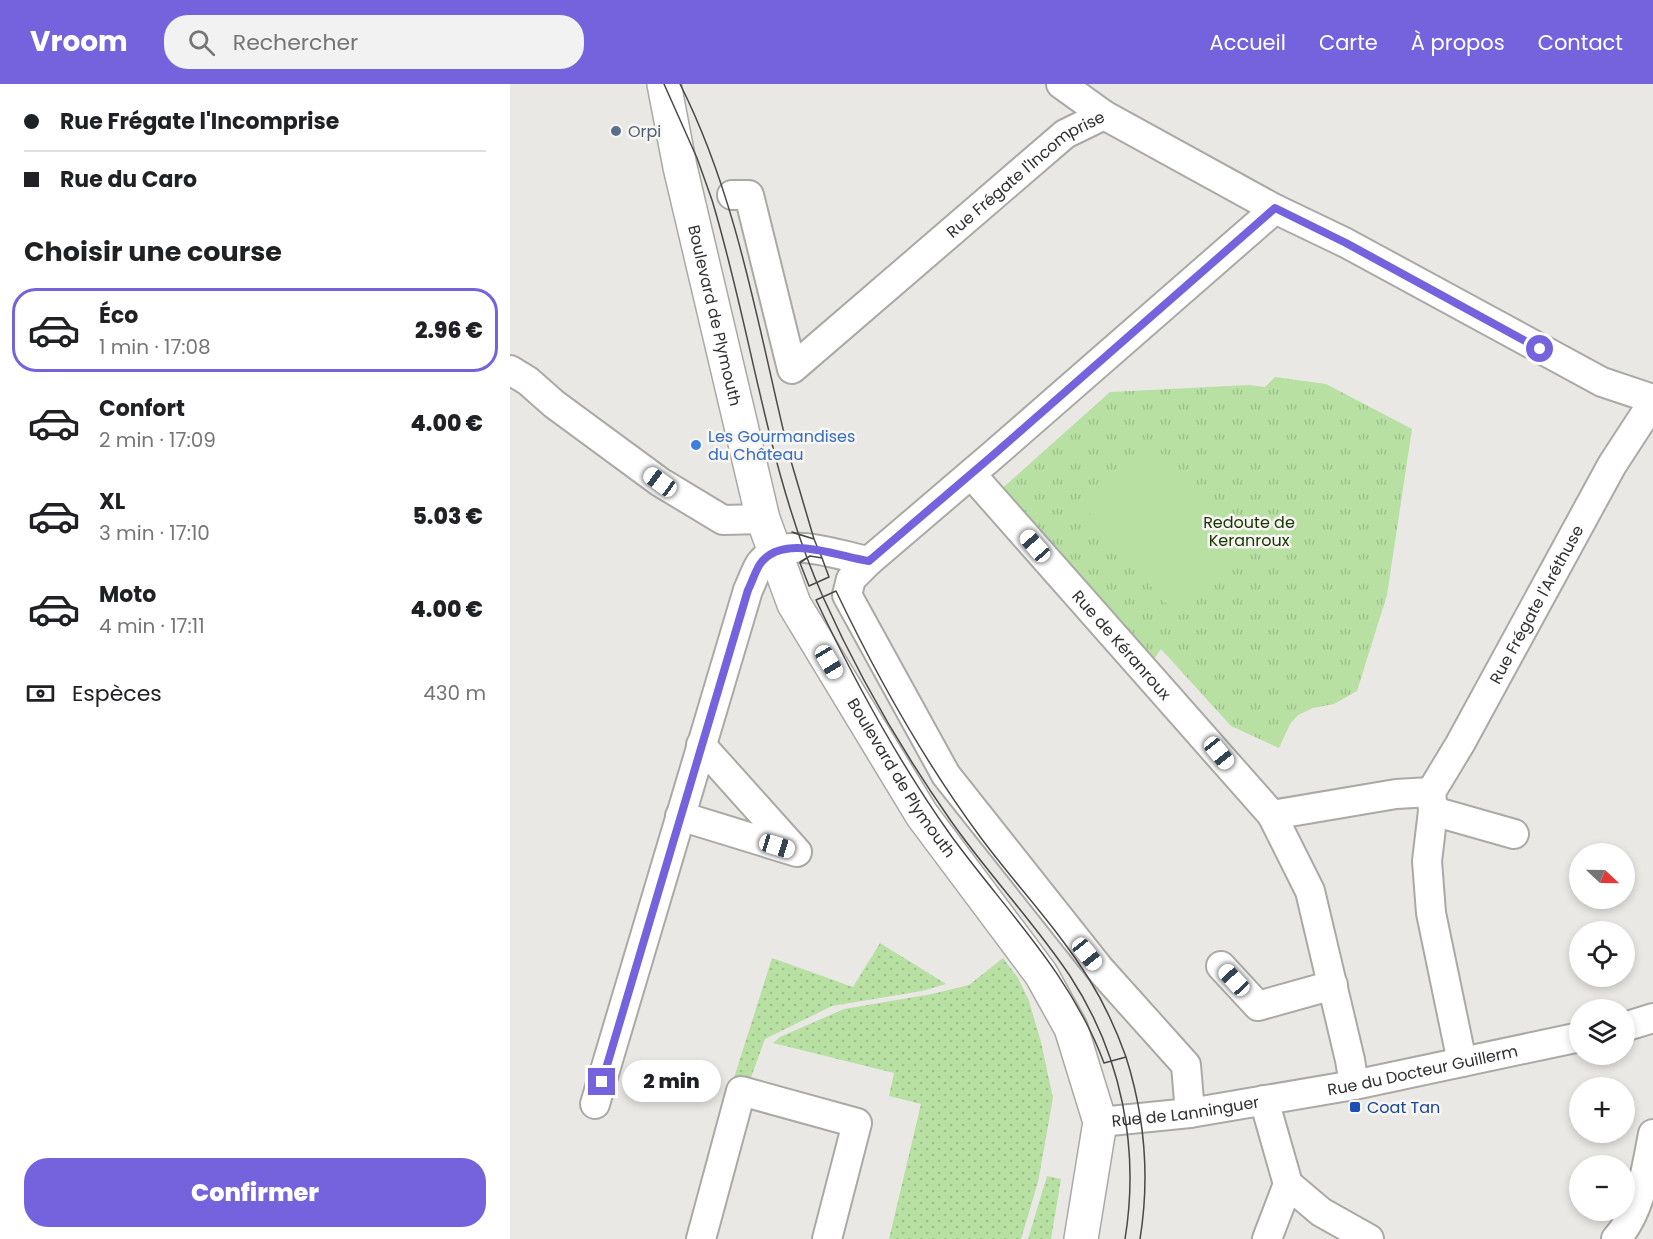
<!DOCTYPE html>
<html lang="fr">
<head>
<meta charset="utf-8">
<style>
	body { margin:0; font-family:Poppins,sans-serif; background:#f2f2f2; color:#202124; height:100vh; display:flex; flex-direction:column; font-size:22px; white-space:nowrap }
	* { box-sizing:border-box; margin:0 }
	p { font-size:20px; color:#757577 }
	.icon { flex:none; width:33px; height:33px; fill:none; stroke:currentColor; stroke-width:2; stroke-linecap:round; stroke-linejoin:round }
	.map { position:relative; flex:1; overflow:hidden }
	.details { display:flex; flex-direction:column; background:#fff; width:510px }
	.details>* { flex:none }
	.hud { display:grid; align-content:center; height:132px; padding:0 24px; background:#fff }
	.needle { width:39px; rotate:112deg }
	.buttons { position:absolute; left:1059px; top:759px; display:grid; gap:12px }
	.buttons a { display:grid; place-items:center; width:66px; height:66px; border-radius:50%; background:#fff; box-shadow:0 3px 9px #0003; font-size:30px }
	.end { position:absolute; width:27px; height:27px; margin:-14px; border:8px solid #7562dd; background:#fff; box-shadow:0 0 0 3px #fff }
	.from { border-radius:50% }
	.bubble { position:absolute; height:42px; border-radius:21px; background:#fff; box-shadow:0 3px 9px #0003; font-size:20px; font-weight:800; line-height:42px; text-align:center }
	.car { position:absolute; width:18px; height:36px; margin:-18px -9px; border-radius:8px; box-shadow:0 0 4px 2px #0007; background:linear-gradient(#fff 24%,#345 0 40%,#fff 0 76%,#345 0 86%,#fff 0) }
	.hud b { display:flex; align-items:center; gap:21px; height:57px; font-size:22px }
	.hud b+b { border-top:2px solid #e0e0e0 }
	.hud i { width:15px; height:15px; background:#202124 }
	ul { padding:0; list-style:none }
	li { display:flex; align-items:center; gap:18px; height:84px; margin:0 12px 9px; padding:0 12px; border:3px solid transparent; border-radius:24px }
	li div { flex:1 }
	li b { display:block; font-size:22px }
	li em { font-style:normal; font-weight:800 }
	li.selected { border-color:#7562dd }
	li>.icon { width:54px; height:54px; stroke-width:1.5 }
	h2 { padding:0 24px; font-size:27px; line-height:72px }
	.pay { display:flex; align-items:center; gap:15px; height:66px; padding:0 24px; font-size:22px }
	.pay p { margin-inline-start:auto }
	.button { display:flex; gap:12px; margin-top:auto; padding:12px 24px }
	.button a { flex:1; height:69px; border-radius:24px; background:#7562dd; color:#fff; font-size:24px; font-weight:800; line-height:69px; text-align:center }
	header { display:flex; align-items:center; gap:36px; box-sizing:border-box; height:84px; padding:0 30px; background:#7562dd; color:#fff }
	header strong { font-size:28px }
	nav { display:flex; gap:33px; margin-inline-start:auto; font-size:21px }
	.search { width:420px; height:54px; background:#f2f2f2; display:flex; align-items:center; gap:15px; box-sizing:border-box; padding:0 21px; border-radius:24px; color:#757577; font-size:22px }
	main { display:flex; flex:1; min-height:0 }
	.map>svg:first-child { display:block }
	.grass { fill:url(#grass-dots) }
	.park { fill:url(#park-tufts) }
	.pitch { fill:#b7e0a2 }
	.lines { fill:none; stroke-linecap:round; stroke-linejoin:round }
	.minor-casing { stroke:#aaa9a6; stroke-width:32 }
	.major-casing { stroke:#aaa9a6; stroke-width:36 }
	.minor { stroke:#fff; stroke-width:28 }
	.major { stroke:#fff; stroke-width:33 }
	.tram { stroke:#4a4948; stroke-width:1.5 }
	.route { stroke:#7562dd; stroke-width:8 }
	.service-dot { fill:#5c6f8a; stroke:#f7f6f2; stroke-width:2 }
	.shop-dot { fill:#3f7fe0; stroke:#f7f6f2; stroke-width:2 }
	.transit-dot { fill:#1a4fb4; stroke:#f7f6f2; stroke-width:2 }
	.labels { text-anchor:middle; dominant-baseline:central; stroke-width:5; stroke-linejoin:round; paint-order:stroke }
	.service-label { font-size:16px; fill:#4e5e75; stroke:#f7f6f2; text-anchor:start }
	.street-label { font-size:16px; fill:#31302f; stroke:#f7f6f2 }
	.shop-label { font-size:16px; fill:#366cbe; stroke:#f7f6f2; text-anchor:start }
	.park-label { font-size:16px; fill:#183502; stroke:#f7f6f2 }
	.transit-label { font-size:16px; fill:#164399; stroke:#f7f6f2; text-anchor:start }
</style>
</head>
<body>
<header>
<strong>Vroom</strong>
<div class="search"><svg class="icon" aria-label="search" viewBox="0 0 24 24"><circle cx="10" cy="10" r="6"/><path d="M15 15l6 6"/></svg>Rechercher</div>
<nav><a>Accueil</a><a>Carte</a><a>À propos</a><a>Contact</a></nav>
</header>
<main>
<section class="details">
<div class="hud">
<b><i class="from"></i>Rue Frégate l'Incomprise</b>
<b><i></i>Rue du Caro</b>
</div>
<h2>Choisir une course</h2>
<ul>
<li class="selected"><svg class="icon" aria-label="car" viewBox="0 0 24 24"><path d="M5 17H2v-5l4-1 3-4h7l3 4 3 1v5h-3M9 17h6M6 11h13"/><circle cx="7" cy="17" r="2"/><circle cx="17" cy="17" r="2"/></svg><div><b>Éco</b><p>1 min · 17:08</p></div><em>2.96 €</em></li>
<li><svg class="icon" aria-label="car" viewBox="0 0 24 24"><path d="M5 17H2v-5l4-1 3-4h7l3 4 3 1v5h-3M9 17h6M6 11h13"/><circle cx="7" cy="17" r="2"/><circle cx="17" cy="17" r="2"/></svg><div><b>Confort</b><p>2 min · 17:09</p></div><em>4.00 €</em></li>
<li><svg class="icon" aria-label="car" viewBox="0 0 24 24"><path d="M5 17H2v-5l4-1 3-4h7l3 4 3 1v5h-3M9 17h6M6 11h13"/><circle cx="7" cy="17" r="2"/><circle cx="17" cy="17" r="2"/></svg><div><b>XL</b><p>3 min · 17:10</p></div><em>5.03 €</em></li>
<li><svg class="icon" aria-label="car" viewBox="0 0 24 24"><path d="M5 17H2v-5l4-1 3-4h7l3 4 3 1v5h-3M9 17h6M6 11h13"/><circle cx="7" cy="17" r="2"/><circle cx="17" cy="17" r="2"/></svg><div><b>Moto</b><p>4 min · 17:11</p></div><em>4.00 €</em></li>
</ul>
<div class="pay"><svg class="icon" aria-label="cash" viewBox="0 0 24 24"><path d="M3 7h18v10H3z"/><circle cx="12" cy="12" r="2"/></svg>Espèces<p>430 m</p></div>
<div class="button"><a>Confirmer</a></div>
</section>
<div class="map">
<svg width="1143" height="1155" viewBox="0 0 1143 1155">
	<defs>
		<pattern id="grass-dots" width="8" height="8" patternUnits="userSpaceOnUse" patternTransform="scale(1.5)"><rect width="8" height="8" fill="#b7e0a2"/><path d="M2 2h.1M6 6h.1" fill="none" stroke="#9ec08c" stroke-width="1.8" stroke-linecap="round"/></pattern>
		<pattern id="park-tufts" width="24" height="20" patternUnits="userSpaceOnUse" patternTransform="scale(1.5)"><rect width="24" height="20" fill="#b7e0a2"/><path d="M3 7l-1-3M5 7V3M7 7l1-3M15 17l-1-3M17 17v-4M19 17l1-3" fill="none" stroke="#9ec08c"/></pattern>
	</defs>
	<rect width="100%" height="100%" fill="#eae8e5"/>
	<!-- grass -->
	<path class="grass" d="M 370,859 L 436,900 L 412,907 L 322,922 L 255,955 L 240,996 L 224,994 L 262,874 L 343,903 Z
		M 493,874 L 508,894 L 519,917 L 531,958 L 543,1014 L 528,1098 L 511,1155 L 379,1155 L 411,1020 L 379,1012 L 384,989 L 263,959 L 270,953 L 334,925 L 422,910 L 459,901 Z
		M 537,1092 L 551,1095 L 541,1155 L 518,1155 Z"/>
	<!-- park -->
	<path class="park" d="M 765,293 L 816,300 L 902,345 L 877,511 L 847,607 L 824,620 L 803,624 L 788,631 L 780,640 L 769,664 L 721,642 L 651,565 L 641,579 L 488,408 L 600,308 L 738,301 L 755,303 Z"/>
	<!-- pitch -->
	<path class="pitch" d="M 641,358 L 739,473 L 663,528 L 568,416 Z"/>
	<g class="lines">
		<defs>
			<g id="minor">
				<path d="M 551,0 L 594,31"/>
				<path id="s1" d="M 222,111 L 239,111 L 282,285 L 555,50 L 594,31 L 765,125 L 836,159 L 1092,298 L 1143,315"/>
				<path d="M 0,286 L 18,297 L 44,320 L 150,398 L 213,436 L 253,435"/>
				<path id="s2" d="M 461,390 L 762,731 L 800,807 L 840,976 L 844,1001"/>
				<path d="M 923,727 L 1004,750"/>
				<path d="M 762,731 L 886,710 L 921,708"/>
				<path d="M 170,732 L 287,768 L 191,661"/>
				<path d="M 711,882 L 748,922 L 823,901"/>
				<path d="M 1114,943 L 1143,934"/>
				<path id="s3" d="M 952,978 L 921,829 L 917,777 L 923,727 L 921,708 L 950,660 L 1102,381 L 1143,318"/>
				<path d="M 754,1016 L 778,1100 L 811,1128 L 859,1155"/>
				<path d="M 85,1020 L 238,506 C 242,498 245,488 250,480 C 274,448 328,472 359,477"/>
				<path d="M 680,1029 L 676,981 L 589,884 L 436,691 L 337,511 L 341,495 L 359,477 L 482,372 L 765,125"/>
				<path id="s4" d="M 590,1038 L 680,1029 L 844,1001 L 1070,953"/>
				<path d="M 191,1155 L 231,1007 L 347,1039 L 317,1155"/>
				<path d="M 757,1155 L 778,1100"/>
				<path d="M 1106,1155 C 1131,1128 1136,1085 1143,1050"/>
			</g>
			<g id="major">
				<path id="s5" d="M 154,0 L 170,83 L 253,435 L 284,520 L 412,731 L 531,890 L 561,944 L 590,1038 L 571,1155"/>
			</g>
		</defs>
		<!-- minor casing -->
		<use href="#minor" class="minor-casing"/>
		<!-- major casing -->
		<use href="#major" class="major-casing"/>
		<!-- minor -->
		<use href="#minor" class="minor"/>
		<!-- major -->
		<use href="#major" class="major"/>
		<!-- tram -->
		<path class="tram" d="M 154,0 L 187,74 L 202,116 C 242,248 257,387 313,513 C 348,591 392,667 441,737 C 478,790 524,838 560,892 C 611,970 630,1063 615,1155
			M 170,0 C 225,109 246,231 274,349 L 253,354
			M 259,372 L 278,367 L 304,455 L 282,448
			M 284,449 L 304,455 L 312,474 L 300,472 L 290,478
			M 300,472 L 312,474 L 319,493 L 299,502 L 290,479 Z
			M 326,507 C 367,593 414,677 471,754 C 506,801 548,845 579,895 C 594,919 606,945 616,973 L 594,979 C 561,890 497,828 442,753 C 389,679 345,598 306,516 Z
			M 609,975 L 616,973 C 635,1033 640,1093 630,1155"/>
	</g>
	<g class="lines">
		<!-- route -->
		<path class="route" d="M 92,998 L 238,506 C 242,498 245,488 250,480 C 273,448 329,473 359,477 L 482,372 L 765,124 L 836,159 L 1030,265"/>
	</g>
	<!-- markers -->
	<circle class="service-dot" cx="106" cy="47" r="6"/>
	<circle class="shop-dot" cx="186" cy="361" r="6"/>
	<rect class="transit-dot" x="839" y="1017" width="12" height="12" rx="3"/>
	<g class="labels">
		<!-- service labels -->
		<g class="service-label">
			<text x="118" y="47">Orpi</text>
		</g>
		<!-- street labels -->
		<g class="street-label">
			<text stroke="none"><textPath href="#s1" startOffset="501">Rue Frégate l'Incomprise</textPath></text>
			<text stroke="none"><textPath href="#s5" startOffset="237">Boulevard de Plymouth</textPath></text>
			<text stroke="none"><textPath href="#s3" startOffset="489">Rue Frégate l'Aréthuse</textPath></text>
			<text stroke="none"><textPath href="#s2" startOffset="228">Rue de Kéranroux</textPath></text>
			<text stroke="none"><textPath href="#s5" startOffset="741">Boulevard de Plymouth</textPath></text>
			<text stroke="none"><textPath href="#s4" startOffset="327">Rue du Docteur Guillerm</textPath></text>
			<text stroke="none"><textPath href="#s4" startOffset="86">Rue de Lanninguer</textPath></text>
		</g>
		<!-- shop labels -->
		<g class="shop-label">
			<text x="198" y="352">Les Gourmandises<tspan x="198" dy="18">du Château</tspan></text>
		</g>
		<!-- park labels -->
		<g class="park-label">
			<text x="739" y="438">Redoute de<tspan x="739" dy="18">Keranroux</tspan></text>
		</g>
		<!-- transit labels -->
		<g class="transit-label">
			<text x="857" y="1023">Coat Tan</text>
		</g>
	</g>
</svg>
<div class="buttons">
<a><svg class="needle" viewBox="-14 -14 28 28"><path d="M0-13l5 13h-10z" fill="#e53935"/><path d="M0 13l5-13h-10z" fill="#757577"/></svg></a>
<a><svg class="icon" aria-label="locate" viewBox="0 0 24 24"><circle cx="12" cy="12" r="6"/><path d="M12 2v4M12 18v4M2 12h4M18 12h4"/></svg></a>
<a><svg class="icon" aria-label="layers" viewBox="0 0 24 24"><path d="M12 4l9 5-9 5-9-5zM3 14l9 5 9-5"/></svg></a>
<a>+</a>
<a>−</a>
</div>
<i class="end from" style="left:1030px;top:265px"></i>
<i class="end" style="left:92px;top:998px"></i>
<div class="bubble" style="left:112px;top:976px;width:99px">2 min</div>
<i class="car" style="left:150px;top:398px;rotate:306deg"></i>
<i class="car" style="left:525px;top:462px;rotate:319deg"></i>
<i class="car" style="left:319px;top:578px;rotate:149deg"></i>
<i class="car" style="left:709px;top:669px;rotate:141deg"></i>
<i class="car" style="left:267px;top:762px;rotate:107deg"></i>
<i class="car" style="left:577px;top:870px;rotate:141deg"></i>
<i class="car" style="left:724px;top:896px;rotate:317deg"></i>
</div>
</main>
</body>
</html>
